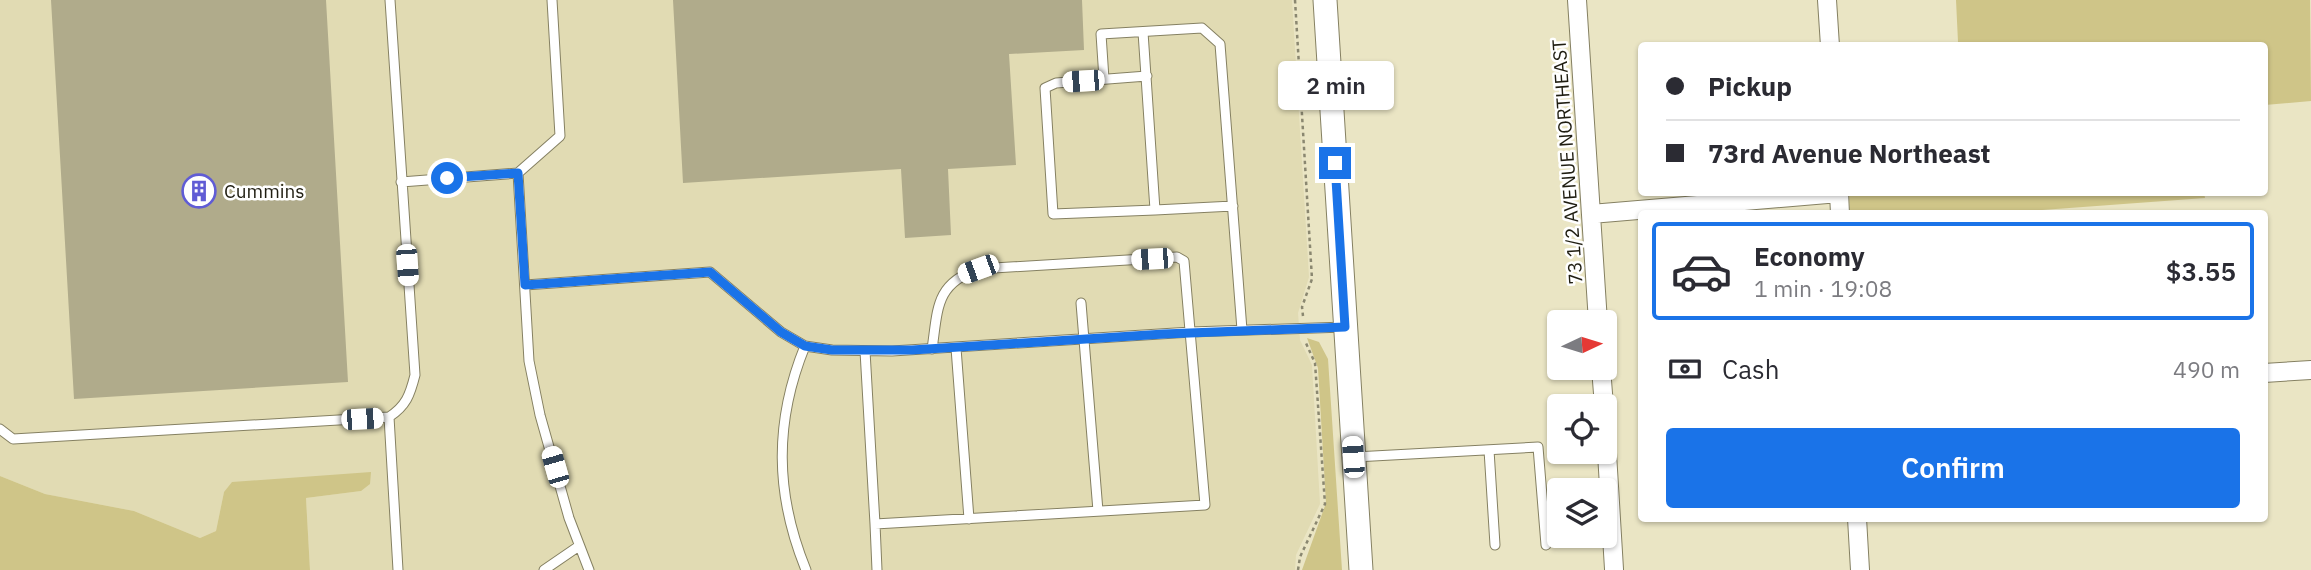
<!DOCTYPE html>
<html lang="en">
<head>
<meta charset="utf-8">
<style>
	body { margin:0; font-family:"IBM Plex Sans",sans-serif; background:#f7f7f7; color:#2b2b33; height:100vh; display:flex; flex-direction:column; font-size:26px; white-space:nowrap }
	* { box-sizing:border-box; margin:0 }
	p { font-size:23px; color:#7c7c81 }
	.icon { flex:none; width:38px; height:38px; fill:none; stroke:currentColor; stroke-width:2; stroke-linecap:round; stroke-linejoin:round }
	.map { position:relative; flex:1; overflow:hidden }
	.details { position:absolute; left:1638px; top:210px; width:630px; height:312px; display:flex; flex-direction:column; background:#fff; border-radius:7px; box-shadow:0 2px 5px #0004 }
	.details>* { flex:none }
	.banner { position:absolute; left:1638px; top:42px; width:630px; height:154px; border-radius:7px; box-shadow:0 2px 5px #0004; display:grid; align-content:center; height:154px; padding:0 28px; background:#fff }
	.needle { width:46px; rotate:86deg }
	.tools { position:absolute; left:1547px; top:310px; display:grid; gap:14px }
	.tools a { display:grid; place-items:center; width:70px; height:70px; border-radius:7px; background:#fff; box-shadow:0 2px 5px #0004; font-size:35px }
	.end { position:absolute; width:32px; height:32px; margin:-16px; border:9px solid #1a73e8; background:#fff; box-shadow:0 0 0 4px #fff }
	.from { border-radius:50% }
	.bubble { position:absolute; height:49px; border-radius:7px; background:#fff; box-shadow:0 2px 5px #0004; font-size:23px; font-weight:600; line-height:49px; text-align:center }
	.car { position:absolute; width:21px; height:42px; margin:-21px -10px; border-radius:9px; box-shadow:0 0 5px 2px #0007; background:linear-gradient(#fff 24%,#345 0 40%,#fff 0 76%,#345 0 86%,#fff 0) }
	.banner b { display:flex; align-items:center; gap:24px; height:66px; font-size:26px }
	.banner b+b { border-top:2px solid #e1e1e2 }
	.banner i { width:18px; height:18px; background:#2b2b33 }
	ul { padding:12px 0 0; list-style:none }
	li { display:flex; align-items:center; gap:21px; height:98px; margin:0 14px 10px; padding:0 14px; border:4px solid #e1e1e2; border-radius:7px }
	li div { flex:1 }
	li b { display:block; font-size:26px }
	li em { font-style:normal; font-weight:600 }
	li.selected { border-color:#1a73e8 }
	li>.icon { width:63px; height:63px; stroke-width:1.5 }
	.pay { display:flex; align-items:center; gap:18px; height:77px; padding:0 28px; font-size:26px }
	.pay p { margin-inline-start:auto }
	.primary-button { display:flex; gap:14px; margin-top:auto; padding:14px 28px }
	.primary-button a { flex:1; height:80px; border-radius:7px; background:#1a73e8; color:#fff; font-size:28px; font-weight:600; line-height:80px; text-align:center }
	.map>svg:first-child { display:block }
	.built { fill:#e1dbb3 }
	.green { fill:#cfc588 }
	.building { fill:#b0ab8b }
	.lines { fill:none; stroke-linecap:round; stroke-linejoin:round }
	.service-casing { stroke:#858062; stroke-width:11 }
	.minor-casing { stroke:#858062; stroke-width:20 }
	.tertiary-casing { stroke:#858062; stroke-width:25 }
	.path { stroke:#8a8770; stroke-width:2.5; stroke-dasharray:3.5 3.5; stroke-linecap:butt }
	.service { stroke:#fff; stroke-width:9 }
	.minor { stroke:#fff; stroke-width:18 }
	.tertiary { stroke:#fff; stroke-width:23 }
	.route { stroke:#1a73e8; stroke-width:9 }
	.labels { text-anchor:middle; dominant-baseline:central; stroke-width:5; stroke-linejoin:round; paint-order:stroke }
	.street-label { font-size:19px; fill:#1f1d11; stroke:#fff }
	.poi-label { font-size:19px; fill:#1f1d11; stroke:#fff; text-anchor:start }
</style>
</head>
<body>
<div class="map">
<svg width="2311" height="570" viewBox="0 0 2311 570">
	<rect width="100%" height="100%" fill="#eae5c4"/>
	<!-- built -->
	<path class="built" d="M 0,0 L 1292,0 L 1309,277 L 1298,313 L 1300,340 L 1312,365 L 1320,504 L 1296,555 L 1295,570 L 310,570 L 306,498 L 361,491 L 224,492 L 216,531 L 200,538 L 134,511 L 45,494 L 0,476 Z"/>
	<!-- green -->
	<path class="green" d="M 1956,0 L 2310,0 L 2311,101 L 2265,105 L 2264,46 L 1902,45 L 1958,42 Z
		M 2204,192 L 2205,198 L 2000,213 L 1850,213 L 1849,193 Z
		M 1307,338 L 1319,342 L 1328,359 L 1342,570 L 1302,570 L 1326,503 L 1318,368 Z
		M 371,472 L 370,484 L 361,491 L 306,498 L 310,570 L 0,570 L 0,476 L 45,494 L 134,511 L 200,538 L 216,531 L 224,492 L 232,482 Z"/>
	<!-- building -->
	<path class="building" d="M 51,0 L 326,0 L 348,382 L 74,399 Z
		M 673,0 L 1082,0 L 1084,50 L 1009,54 L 1016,165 L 948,169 L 951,235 L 905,238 L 901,169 L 683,183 Z"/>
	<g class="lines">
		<defs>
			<path id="service" d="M 552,0 L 560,136 L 518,173 L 529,361 L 540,415 L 569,518 L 589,570
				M 1143,32 L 1155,210 L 1053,214 L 1045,88 L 1056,83 L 1147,76
				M 1104,79 L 1101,34 L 1202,28 L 1220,44 L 1242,330
				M 401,182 L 518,173
				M 1155,210 L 1233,206
				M 525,285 L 710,272 L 781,332 L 805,346 L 832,350 L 892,351 L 1191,332 L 1345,327
				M 1081,303 L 1098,511
				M 805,346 C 774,422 775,494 806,570
				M 956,348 L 969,519
				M 865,351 L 875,524
				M 389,417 L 398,570
				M 0,429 L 13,439 L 389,417 C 406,406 410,395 415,375 L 390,0
				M 1489,450 L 1495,545
				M 1355,457 L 1538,447 L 1546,545
				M 544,570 L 579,546
				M 877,570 L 875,524 L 1205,505 L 1184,261 L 1177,257 L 978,269 C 935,284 938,309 932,349"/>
			<path id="minor" d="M 1577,0 L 1598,322
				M 1827,0 L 1830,46
				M 1839,192 L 1840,214
				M 1591,214 L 1839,193
				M 1601,368 L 1604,406
				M 2264,373 L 2311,370
				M 1605,420 L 1614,569
				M 1857,518 L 1860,570"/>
			<path id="tertiary" d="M 1325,0 L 1361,570"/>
		</defs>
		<!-- service casing -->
		<use href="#service" class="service-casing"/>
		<!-- minor casing -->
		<use href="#minor" class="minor-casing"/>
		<!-- tertiary casing -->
		<use href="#tertiary" class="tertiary-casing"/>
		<!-- path -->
		<path class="path" d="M 1295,0 L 1312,279 L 1302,307 L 1303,316
			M 1298,570 L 1300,557 L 1325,504 L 1315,363 L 1305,341"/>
		<!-- service -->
		<use href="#service" class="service"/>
		<!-- minor -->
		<use href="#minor" class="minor"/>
		<!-- tertiary -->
		<use href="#tertiary" class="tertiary"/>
	</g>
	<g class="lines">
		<!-- route -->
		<path class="route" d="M 447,178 L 518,173 L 525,285 L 710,272 L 781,332 L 805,346 L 832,350 L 912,350 L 1164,334 L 1345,327 L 1335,163"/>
	</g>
	<!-- icons -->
	<defs>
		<symbol id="building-ring" viewBox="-11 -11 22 22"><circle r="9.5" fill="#fff" stroke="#605cd5" stroke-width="1.5"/><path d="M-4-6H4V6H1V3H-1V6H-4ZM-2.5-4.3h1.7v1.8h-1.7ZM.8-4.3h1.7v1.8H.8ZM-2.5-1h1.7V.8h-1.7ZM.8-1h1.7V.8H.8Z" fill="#605cd5"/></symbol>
	</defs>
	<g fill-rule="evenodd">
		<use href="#building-ring" x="180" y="172" width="38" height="38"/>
	</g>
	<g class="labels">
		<!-- street labels -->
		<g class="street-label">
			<text transform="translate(1567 162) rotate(-94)">73 1/2 AVENUE NORTHEAST</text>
		</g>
		<!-- poi labels -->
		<g class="poi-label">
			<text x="224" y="191">Cummins</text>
		</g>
	</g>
</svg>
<div class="tools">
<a><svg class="needle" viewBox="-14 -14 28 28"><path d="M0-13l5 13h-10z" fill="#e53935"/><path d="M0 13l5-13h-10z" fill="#7c7c81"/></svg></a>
<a><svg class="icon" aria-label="locate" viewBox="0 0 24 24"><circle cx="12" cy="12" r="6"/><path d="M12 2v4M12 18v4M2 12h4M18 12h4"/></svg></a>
<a><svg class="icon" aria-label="layers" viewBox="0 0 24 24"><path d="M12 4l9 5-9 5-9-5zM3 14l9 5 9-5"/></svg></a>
</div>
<i class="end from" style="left:447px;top:178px"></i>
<i class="end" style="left:1335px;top:163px"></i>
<div class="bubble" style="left:1278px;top:61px;width:116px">2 min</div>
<i class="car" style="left:1083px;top:81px;rotate:266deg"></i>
<i class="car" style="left:1152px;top:259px;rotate:267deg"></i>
<i class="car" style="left:407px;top:265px;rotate:176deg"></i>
<i class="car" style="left:978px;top:269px;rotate:250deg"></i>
<i class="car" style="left:362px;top:419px;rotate:87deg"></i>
<i class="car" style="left:1353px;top:457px;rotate:356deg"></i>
<i class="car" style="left:555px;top:467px;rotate:344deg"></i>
<div class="banner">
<b><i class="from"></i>Pickup</b>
<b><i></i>73rd Avenue Northeast</b>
</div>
<section class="details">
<ul>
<li class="selected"><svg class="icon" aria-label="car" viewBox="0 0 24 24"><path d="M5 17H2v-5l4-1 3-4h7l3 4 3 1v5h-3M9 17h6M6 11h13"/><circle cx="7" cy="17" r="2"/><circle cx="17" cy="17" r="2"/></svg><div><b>Economy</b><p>1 min · 19:08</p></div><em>$3.55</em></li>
</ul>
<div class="pay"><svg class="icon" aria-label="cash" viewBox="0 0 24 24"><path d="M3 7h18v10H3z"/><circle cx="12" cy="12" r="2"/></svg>Cash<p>490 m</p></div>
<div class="primary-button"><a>Confirm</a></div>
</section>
</div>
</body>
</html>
